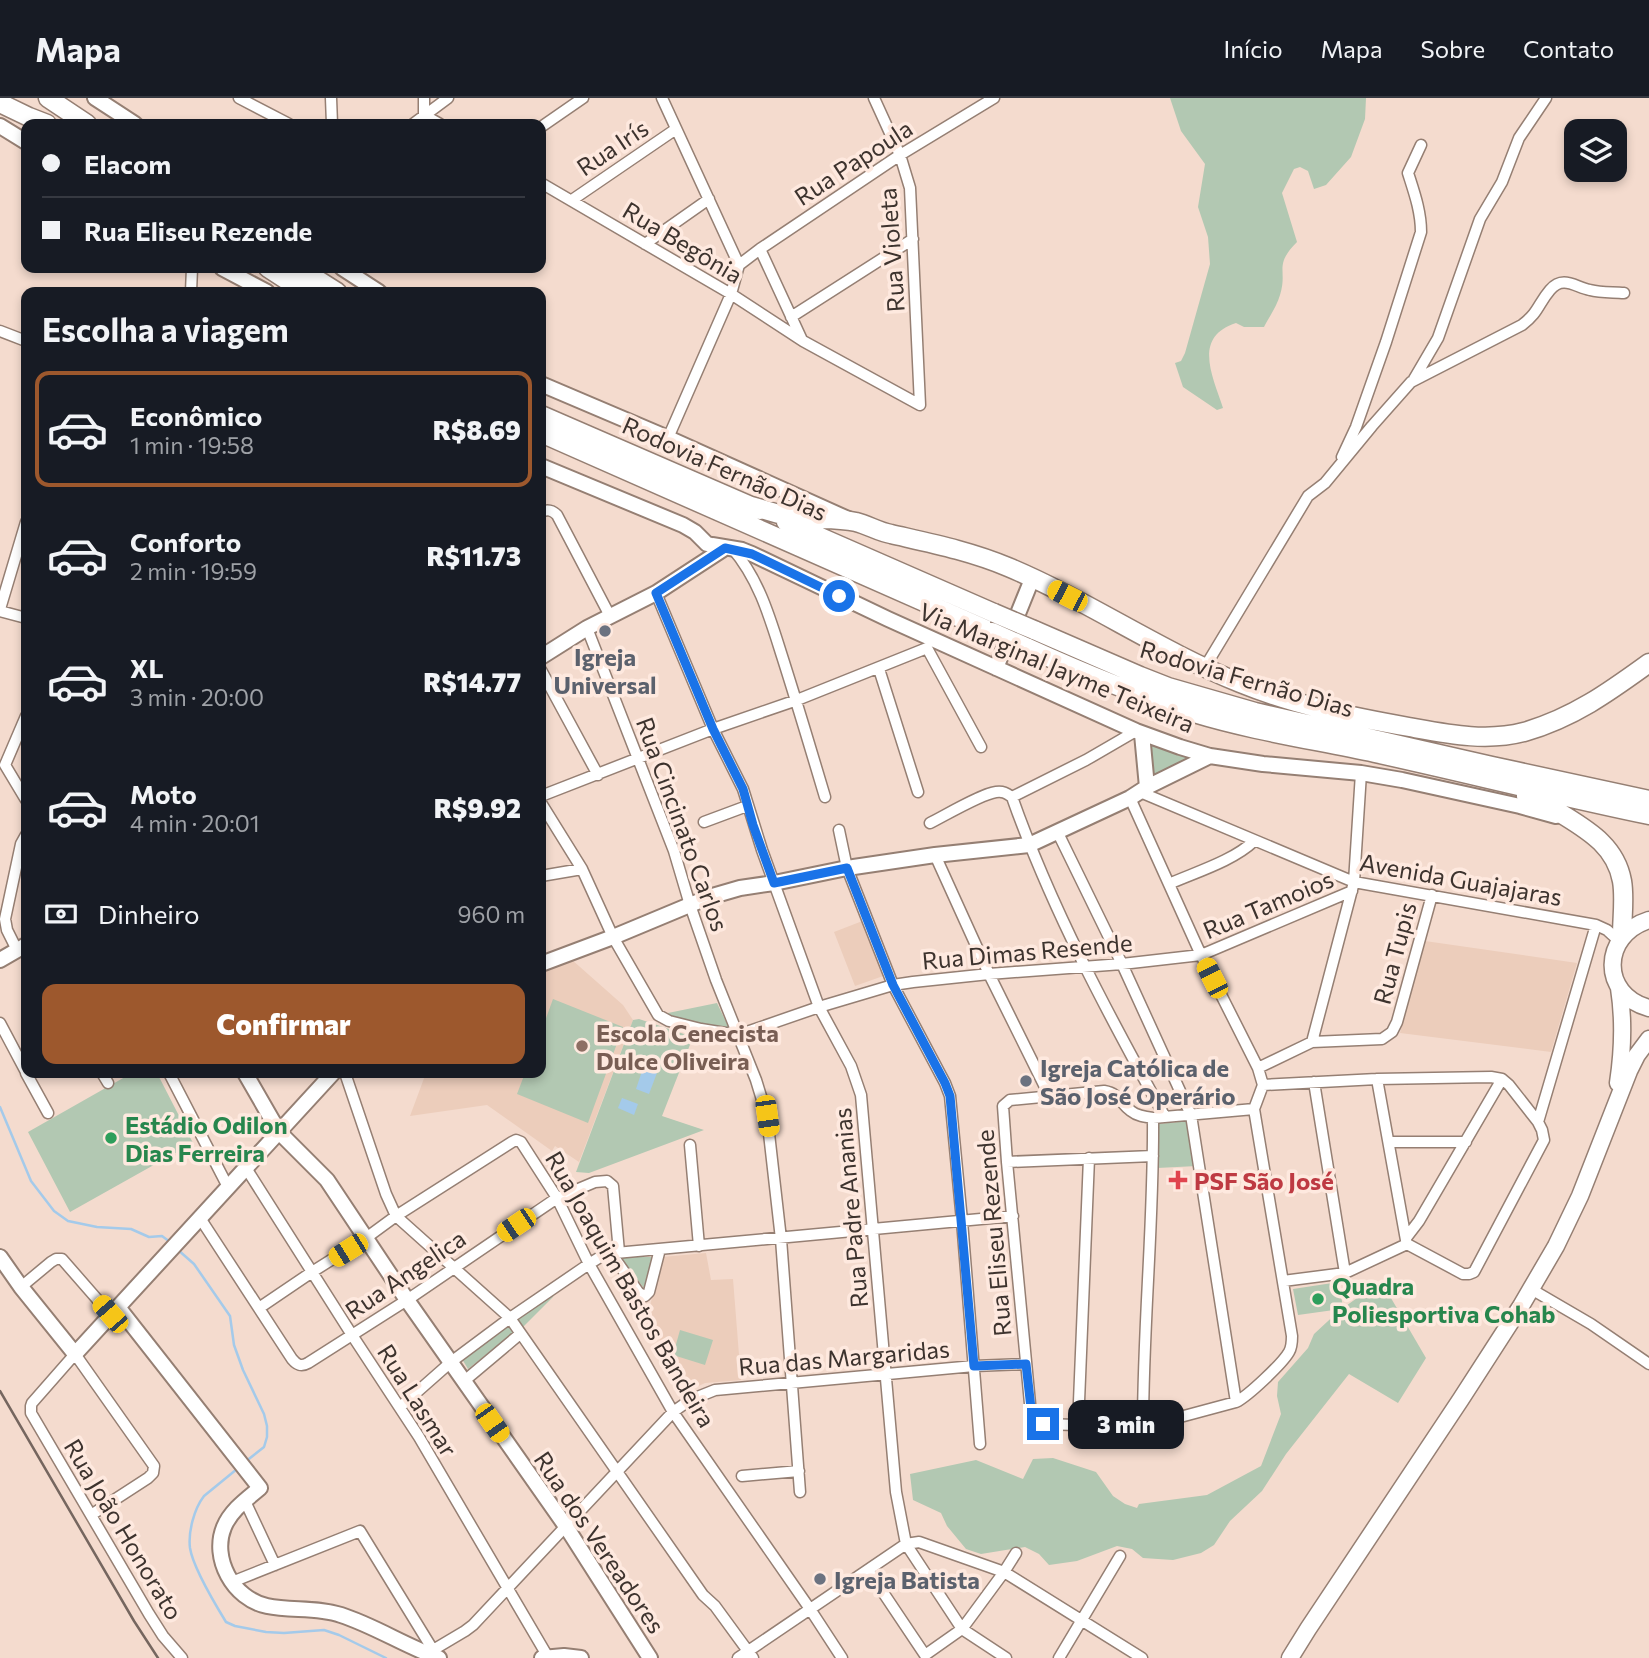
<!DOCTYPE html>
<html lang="pt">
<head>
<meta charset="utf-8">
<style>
	body { margin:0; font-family:Commissioner,sans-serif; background:#20242c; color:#f1f3f6; height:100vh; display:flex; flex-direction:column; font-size:26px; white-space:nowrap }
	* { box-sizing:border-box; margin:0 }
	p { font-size:23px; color:#9ea1a6 }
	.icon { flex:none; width:38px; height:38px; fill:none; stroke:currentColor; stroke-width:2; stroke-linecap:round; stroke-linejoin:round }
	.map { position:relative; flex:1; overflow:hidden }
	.side { position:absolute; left:21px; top:189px; width:525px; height:791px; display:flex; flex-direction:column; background:#171b24; border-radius:14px; box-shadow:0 4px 10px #0003 }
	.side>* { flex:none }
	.hud { position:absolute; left:21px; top:21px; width:525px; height:154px; border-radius:14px; box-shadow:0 4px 10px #0003; display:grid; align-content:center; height:154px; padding:0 21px; background:#171b24 }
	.tools { position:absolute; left:1564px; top:21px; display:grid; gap:14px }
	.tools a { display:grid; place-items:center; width:63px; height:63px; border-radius:14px; background:#171b24; box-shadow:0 4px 10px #0003; font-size:35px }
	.end { position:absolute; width:32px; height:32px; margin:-16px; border:9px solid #1a73e8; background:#fff; box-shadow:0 0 0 4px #fff }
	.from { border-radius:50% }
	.bubble { position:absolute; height:49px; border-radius:14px; background:#171b24; box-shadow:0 4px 10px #0003; font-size:23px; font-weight:800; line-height:49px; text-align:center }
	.car { position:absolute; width:21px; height:42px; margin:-21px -10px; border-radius:9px; box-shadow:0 0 5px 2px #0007; background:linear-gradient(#f5c518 24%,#345 0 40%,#f5c518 0 76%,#345 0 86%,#f5c518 0) }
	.hud b { display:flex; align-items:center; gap:24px; height:66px; font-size:26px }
	.hud b+b { border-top:2px solid #363941 }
	.hud i { width:18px; height:18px; background:#f1f3f6 }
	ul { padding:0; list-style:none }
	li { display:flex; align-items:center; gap:21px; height:116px; margin:0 14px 10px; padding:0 7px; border:4px solid transparent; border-radius:14px }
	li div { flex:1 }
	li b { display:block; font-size:26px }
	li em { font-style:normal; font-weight:800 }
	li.on { border-color:#9d582d }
	li>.icon { width:63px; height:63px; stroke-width:1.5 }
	h2 { padding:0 21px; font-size:32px; line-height:84px }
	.pay { display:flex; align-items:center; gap:18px; height:77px; padding:0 21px; font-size:26px }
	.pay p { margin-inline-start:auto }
	.button { display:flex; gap:14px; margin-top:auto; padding:14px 21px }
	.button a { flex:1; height:80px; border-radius:14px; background:#9d582d; color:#fff; font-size:28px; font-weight:800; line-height:80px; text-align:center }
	header { display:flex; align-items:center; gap:42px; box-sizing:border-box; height:98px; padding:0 35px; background:#171b24; border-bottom:2px solid #363941 }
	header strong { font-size:33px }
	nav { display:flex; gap:38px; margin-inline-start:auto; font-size:24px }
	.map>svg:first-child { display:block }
	.built { fill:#eccdbb }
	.green { fill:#b2c8b2 }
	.water { fill:#a4caea }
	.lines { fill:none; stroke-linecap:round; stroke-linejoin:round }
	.stream { stroke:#a4caea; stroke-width:2.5 }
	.street-casing { stroke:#957f73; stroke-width:13 }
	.secondary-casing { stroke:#957f73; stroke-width:18 }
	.primary-casing { stroke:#957f73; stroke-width:19 }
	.highway-casing { stroke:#957f73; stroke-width:21 }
	.street { stroke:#fff; stroke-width:10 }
	.secondary { stroke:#fff; stroke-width:14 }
	.primary { stroke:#fff; stroke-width:16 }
	.highway { stroke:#fff; stroke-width:18 }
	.rail { stroke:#75665f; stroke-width:2.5 }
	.highway-bridge-casing { stroke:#957f73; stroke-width:21; stroke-linecap:butt }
	.highway-bridge { stroke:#fff; stroke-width:18 }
	.route { stroke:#1a73e8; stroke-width:9 }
	.worship-dot { fill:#6b7280; stroke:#fee9df; stroke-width:2.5 }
	.education-dot { fill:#8d6e63; stroke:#fee9df; stroke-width:2.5 }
	.leisure-dot { fill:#2e9e5b; stroke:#fee9df; stroke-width:2.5 }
	.health-dot { fill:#e0444e; stroke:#fee9df; stroke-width:2.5 }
	.labels { text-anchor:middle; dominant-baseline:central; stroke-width:7; stroke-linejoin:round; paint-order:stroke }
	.street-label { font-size:24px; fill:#3d332e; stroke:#fee9df }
	.worship-label { font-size:24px; font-weight:bold; fill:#5b616d; stroke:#fee9df; text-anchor:start }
	.education-label { font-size:24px; font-weight:bold; fill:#785e54; stroke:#fee9df; text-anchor:start }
	.leisure-label { font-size:24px; font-weight:bold; fill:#27864d; stroke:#fee9df; text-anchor:start }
	.health-label { font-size:24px; font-weight:bold; fill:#be3a42; stroke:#fee9df; text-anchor:start }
</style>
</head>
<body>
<header>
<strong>Mapa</strong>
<nav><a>Início</a><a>Mapa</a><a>Sobre</a><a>Contato</a></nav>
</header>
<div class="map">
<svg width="1649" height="1560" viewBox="0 0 1649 1560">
	<rect width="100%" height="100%" fill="#f4dbce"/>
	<!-- built -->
	<path class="built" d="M 865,822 L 886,877 L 855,888 L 834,834 Z
		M 1425,843 L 1577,865 L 1551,954 L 1400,935 Z
		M 571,861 L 623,907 L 633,922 L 579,1064 L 555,1048 L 552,1053 L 487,1007 L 410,1018 L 426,975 L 541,975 L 541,874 Z
		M 706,1155 L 711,1182 L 733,1181 L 741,1282 L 705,1285 L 690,1292 L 647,1220 L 662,1159 Z"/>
	<!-- green -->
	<path class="green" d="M 1170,0 L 1366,0 L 1365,21 L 1351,59 L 1326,87 L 1314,91 L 1308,73 L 1300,69 L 1294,71 L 1282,95 L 1297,144 C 1273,168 1288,172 1280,197 C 1277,208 1269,219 1264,229 L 1244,229 L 1236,225 C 1192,239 1213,279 1223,310 L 1217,312 L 1183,289 L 1175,265 L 1181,263 L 1185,255 L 1210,166 L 1208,139 L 1198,109 L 1205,66 L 1181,33 Z
		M 1147,644 L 1192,660 L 1150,683 Z
		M 553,901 L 623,929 L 588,1025 L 517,996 L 525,975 L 541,975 L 541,934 Z
		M 717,905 L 730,932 L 663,916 Z
		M 639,921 L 693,939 L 662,1018 L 704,1032 L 589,1075 L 576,1074 L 633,922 Z
		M 132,975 L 157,975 L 193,1045 L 70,1114 L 28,1034 Z
		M 1189,1023 L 1197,1068 L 1157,1070 L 1158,1026 Z
		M 622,1159 L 651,1159 L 654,1162 L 644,1190 L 622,1163 Z
		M 1381,1183 L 1426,1260 L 1398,1305 L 1349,1276 L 1286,1356 L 1262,1393 L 1230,1423 L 1214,1447 L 1201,1455 L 1173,1462 L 1143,1460 L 1132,1451 L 1117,1448 L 1077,1463 L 1049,1467 L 1039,1456 L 1025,1449 L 981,1456 L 966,1451 L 947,1428 L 941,1415 L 913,1402 L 910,1376 L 976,1362 L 1023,1381 L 1033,1361 L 1053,1360 L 1096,1374 L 1113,1398 L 1125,1406 L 1137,1410 L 1139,1406 L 1207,1397 L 1261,1368 L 1281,1316 L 1277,1298 L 1278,1284 L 1308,1250 L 1314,1236 L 1341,1211 L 1298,1217 L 1293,1191 L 1339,1184 L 1343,1210 Z
		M 556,1193 L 553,1199 L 523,1229 L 516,1219 Z
		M 509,1225 L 514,1234 L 468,1271 L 462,1261 Z
		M 680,1232 L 713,1242 L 705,1267 L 673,1257 Z"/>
	<!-- water -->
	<path class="water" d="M 646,961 L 660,967 L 649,996 L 636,991 Z
		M 622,1000 L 638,1006 L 634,1017 L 618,1010 Z"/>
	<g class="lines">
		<!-- stream -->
		<path class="stream" d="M 0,1009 L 31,1083 L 54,1113 L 68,1123 L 97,1129 L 131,1131 L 149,1139 L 162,1138 L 170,1144
			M 177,1151 L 194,1166 L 230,1218 L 234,1247 L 243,1272 L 264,1316 L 267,1328 L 267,1339 L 264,1349 L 245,1364
			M 237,1371 L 204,1398 C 194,1411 188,1434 190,1450 C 193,1470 215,1506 226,1524 L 235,1528 L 266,1534 L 284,1535 L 324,1532 L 339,1537 L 386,1560"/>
		<defs>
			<path id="street" d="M 239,0 L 289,26
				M 331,0 L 332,26
				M 424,0 L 424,17 L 440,26
				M 662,0 L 739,167
				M 413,26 L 448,0
				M 541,29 L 583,0
				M 541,85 L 731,196 L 803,243 L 920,307 L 910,90 L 900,57 L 874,0
				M 572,102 L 676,31
				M 645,146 L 709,101
				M 760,151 L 802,242
				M 739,167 L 760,151 L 900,57 L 994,0
				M 191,194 L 192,170
				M 791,219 L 913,141
				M 0,233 L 26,243
				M 1414,281 L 1438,240 L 1480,121 L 1502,84 L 1519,40 L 1546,0
				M 668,340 L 731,196 L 739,167
				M 1342,359 L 1356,329 L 1386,244 L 1421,134 C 1421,113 1414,94 1408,75 L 1421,47
				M 541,414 C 548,411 552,412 557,417 L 610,518
				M 732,450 C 759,481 770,520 782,558 C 797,605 811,652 825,699
				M 656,495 L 713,631 L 743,691 L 762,752 L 819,909 L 851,968 L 861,997 L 896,1394 L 906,1446 L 962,1531 L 1006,1560
				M 0,511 L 26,424
				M 0,513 L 26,520
				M 587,530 L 674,753 L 690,807 L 716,882 L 756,982 L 767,1018 L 781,1141 L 800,1394
				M 1205,569 L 1308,398 L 1325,385 L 1372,328 L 1411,284 L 1522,227 C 1539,214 1538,206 1550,192 C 1563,177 1575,189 1590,192 C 1601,195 1613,194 1624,195
				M 879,571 L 918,694
				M 541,572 L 598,677
				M 5,667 L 26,618
				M 5,667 L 26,702
				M 1140,694 L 1354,784 L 1596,827 L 1607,832 L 1619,843
				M 541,698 L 713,631 L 797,602 L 927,550 L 981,649
				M 1012,699 L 1086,662 L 1136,633
				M 1130,700 L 1201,857 L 1258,970 L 1263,987
				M 541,705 L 582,771 L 613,839 L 658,917 L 669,923 L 701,931 L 738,937 L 819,909 L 893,887 L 913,884 L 989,876 L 1122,866 L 1201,857 L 1352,793
				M 704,724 L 747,708
				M 930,725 C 946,717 981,696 996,694 C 1003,693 1006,695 1012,699 C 1051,810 1108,916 1165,1019
				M 839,732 L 847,770 L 893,887 L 945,985 L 950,998 L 962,1123 L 980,1346
				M 1057,733 L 1122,866 L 1191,1017 L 1236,1304
				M 935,757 L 989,876 L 1050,999
				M 541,778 L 582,771
				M 1169,786 C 1196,774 1233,763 1254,743
				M 17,852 L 7,832 L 5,821 L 21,746 L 26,737
				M 0,925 L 26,974
				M 1312,944 L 1354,784 L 1361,675
				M 1258,970 L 1312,944 L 1382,941 L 1392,934 L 1397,924 L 1432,797
				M 26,975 L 48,1015
				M 102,975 L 108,985
				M 169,975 L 228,1089
				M 345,975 L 386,1096 L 396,1118 L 510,1220 L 703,1497 L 715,1508 L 753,1560
				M 1377,981 L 1406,1142
				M 1314,984 L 1345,1175
				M 1263,987 L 1377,981 L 1491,979 L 1502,981 L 1509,987 L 1538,1024 L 1542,1032 L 1544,1042 L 1474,1174 L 1469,1176 L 1463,1176 L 1407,1146
				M 1104,993 C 1120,996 1119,1004 1131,1013 C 1137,1018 1145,1019 1153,1020 L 1254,1011 L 1292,1238 C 1292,1244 1292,1249 1289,1254 C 1282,1266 1248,1298 1236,1304 L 1143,1329 L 1043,1326 L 1035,1324 L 1031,1316 L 1007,1064 L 1003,1008 L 1010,1002 Z
				M 1254,1011 L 1263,987
				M 1538,1024 L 1596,827
				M 1390,1044 L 1466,1044
				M 690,1047 L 699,1148
				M 1007,1064 L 1153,1058
				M 246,1070 L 352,1237 L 419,1339 L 548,1559
				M 200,1120 L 292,1261 C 297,1267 301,1269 308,1265 L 407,1202 L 557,1100 L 595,1084 L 607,1083 L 613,1088 L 619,1154
				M 1406,1140 L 1419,1123 L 1502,981
				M 611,1155 L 639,1195 L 645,1198 L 649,1194 L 660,1151
				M 1283,1183 L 1345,1175 L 1407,1146
				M 21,1189 L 51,1164 L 56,1161 L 62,1161 L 110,1216
				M 1531,1191 L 1591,1226 L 1649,1266
				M 259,1210 L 312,1174 L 366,1140 L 396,1118 L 512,1044 L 516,1042 L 521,1044 L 557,1100 L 589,1166 L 673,1314 L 810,1511 L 842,1560
				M 463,1284 L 520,1236
				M 400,1309 L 451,1264 L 510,1220 L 589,1166 L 605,1156 L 1013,1118
				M 1078,1328 L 1089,1060
				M 1143,1329 C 1143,1226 1154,1123 1153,1020
				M 742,1378 L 799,1373
				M 245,1403 L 275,1467
				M 91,1417 L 148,1380 L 153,1375 L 154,1368 L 75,1256 L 32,1305 L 31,1308 L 31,1315 L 149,1516 L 163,1538 L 182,1560
				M 868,1472 L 925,1557 L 962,1531 L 1004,1474 L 1016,1455
				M 232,1484 L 360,1433 L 433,1552
				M 429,1556 L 433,1552 L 465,1533 L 473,1527 L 673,1314 L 690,1302 L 715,1292 L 974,1268 L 1026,1266
				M 738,1560 L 906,1446 L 919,1444 L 1004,1474 L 1142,1560
				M 1059,1560 L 1120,1458"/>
			<path id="secondary" d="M 95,0 L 135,26
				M 0,28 L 26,44
				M 222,170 L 267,194
				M 342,170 L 379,194
				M 541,286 L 668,340 L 848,421
				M 541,368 L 683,427 L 695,434 L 707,446 L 712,447 L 742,452 L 752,456 L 888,521 L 1136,633 L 1180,649 L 1210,658 L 1263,666 L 1361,675 L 1402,682 L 1520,708 L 1556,718
				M 541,559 L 587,530 L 656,495 L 725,450
				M 996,570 L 1032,481
				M 1142,636 L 1147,689
				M 0,862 L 26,847
				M 541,866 L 613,839 L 709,799 L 740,790 L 774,785 L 847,770 L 935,757 L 1029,747 L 1130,700 L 1147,689 L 1210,658
				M 245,975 L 279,1034 L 327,1082 L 407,1202 L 565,1427 L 650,1560
				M 0,1159 L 21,1189 L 75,1256 L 333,975
				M 118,1209 L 260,1390 C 247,1401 231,1412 224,1429 C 211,1460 233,1501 267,1508 C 291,1513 317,1509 341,1517 C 375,1528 405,1548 439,1560
				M 542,1560 L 564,1558 L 581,1560"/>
			<path id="primary" d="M 1649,822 C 1601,837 1600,897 1649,910
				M 1618,985 C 1623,952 1624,922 1619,890
				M 1290,1560 L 1308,1531 L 1461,1301 L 1521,1208 L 1556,1148 L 1580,1098 L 1629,973 L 1637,957 L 1649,941"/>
			<path id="highway" d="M 48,0 L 87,26
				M 0,5 L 29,19 L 47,26
				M 268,170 L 305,194
				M 299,170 L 337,194
				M 541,317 L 760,412
				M 541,335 L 992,534
				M 751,408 C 766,412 782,418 797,420 C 816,422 837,420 856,424 C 868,427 879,434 891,436 C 930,445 970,453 1008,469 C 1087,502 1160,553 1240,585 C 1294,607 1352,619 1409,629 C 1448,636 1486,644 1524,634 C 1573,620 1609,594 1649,565
				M 786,424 L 994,515
				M 1034,532 L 1140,578 L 1168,589 L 1255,614 L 1492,668 L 1649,702
				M 1026,549 C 1081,574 1136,597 1194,615 C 1253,633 1315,642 1375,655 C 1466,675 1557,698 1649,717
				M 1526,698 C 1540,703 1552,710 1565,718 C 1591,734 1616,750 1622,783 C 1625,800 1622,820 1622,838"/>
		</defs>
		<!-- street casing -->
		<use href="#street" class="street-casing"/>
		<!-- secondary casing -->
		<use href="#secondary" class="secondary-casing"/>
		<!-- primary casing -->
		<use href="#primary" class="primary-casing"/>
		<!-- highway casing -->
		<use href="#highway" class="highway-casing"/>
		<!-- street -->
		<use href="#street" class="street"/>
		<!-- secondary -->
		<use href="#secondary" class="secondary"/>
		<!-- primary -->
		<use href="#primary" class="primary"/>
		<!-- highway -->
		<use href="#highway" class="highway"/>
		<!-- rail -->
		<path class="rail" d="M 0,1293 L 134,1523 L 158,1560"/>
		<defs>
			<path id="highway-bridge" d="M 994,515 L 1034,532
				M 992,534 L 1026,549"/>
		</defs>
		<!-- highway-bridge casing -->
		<use href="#highway-bridge" class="highway-bridge-casing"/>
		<!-- highway-bridge -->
		<use href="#highway-bridge" class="highway-bridge"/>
	</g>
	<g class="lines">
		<!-- route -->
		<path class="route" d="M 839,498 L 752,456 L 725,450 L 656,495 L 713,631 L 743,691 L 753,727 L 774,785 L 847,770 L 893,887 L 945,985 L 950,998 L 974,1268 L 1026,1266 L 1032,1319 L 1035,1324 L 1043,1326"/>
	</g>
	<!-- markers -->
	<g class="worship-dot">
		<circle cx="605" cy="533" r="7"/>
		<circle cx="1026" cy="983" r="7"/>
		<circle cx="820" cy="1481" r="7"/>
	</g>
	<circle class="education-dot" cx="582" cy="948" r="7"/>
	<g class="leisure-dot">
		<circle cx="111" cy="1040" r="7"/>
		<circle cx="1318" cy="1201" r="7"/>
	</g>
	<path class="health-dot" d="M1174.5 1071.5h7v7h7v7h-7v7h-7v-7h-7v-7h7z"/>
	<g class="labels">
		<!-- street labels -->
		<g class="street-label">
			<text transform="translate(612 49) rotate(-34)">Rua Irís</text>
			<text transform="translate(853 64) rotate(-33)">Rua Papoula</text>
			<text transform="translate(683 144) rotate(31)">Rua Begônia</text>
			<text transform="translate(891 152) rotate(-94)">Rua Violeta</text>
			<text transform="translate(725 370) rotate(24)">Rodovia Fernão Dias</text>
			<text transform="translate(1057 569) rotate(23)">Via Marginal Jayme Teixeira</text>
			<text transform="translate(1247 580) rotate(16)">Rodovia Fernão Dias</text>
			<text transform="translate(683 726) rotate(70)">Rua Cincinato Carlos</text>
			<text transform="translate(1461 781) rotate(10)">Avenida Guajajaras</text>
			<text transform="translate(1268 806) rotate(-23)">Rua Tamoios</text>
			<text transform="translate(1027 853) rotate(-5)">Rua Dimas Resende</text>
			<text transform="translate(1394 855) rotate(-75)">Rua Tupis</text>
			<text transform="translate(850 1110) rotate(-95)">Rua Padre Ananias</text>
			<text transform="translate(993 1135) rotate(-95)">Rua Eliseu Rezende</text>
			<text transform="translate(405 1176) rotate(-34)">Rua Angelica</text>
			<text transform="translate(631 1191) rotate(60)">Rua Joaquim Bastos Bandeira</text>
			<text transform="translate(844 1259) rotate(-5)">Rua das Margaridas</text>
			<text transform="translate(418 1302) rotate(58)">Rua Lasmar</text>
			<text transform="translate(124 1431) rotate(59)">Rua João Honorato</text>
			<text transform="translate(600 1444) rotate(56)">Rua dos Vereadores</text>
		</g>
		<!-- worship labels -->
		<g class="worship-label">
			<text x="605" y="558" text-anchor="middle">Igreja<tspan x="605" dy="28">Universal</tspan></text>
			<text x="1040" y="969">Igreja Católica de<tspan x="1040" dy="28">São José Operário</tspan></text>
			<text x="834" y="1481">Igreja Batista</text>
		</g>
		<!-- education labels -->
		<g class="education-label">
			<text x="596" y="934">Escola Cenecista<tspan x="596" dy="28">Dulce Oliveira</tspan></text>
		</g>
		<!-- leisure labels -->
		<g class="leisure-label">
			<text x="125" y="1026">Estádio Odilon<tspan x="125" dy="28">Dias Ferreira</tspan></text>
			<text x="1332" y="1187">Quadra<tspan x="1332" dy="28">Poliesportiva Cohab</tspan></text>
		</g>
		<!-- health labels -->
		<g class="health-label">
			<text x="1194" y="1082">PSF São José</text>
		</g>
	</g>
</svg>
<div class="tools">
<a><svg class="icon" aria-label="layers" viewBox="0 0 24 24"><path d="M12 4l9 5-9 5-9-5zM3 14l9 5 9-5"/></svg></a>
</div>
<i class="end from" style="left:839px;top:498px"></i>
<i class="end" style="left:1043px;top:1326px"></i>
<div class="bubble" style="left:1068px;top:1302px;width:116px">3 min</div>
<i class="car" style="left:1067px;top:498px;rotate:297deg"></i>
<i class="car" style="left:1212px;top:880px;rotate:333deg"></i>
<i class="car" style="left:767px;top:1018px;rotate:172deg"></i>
<i class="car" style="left:516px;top:1127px;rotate:236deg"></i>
<i class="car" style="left:348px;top:1152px;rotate:238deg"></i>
<i class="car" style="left:110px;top:1216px;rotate:319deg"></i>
<i class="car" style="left:492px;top:1325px;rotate:145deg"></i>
<div class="hud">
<b><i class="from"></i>Elacom</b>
<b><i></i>Rua Eliseu Rezende</b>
</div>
<section class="side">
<h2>Escolha a viagem</h2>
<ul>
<li class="on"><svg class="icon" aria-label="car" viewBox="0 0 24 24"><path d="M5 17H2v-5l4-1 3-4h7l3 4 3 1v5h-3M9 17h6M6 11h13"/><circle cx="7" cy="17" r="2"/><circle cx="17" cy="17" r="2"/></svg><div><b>Econômico</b><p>1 min · 19:58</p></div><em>R$8.69</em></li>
<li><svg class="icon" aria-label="car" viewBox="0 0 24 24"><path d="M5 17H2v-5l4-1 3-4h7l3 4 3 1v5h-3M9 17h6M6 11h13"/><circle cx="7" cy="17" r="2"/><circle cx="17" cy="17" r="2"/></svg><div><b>Conforto</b><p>2 min · 19:59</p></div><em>R$11.73</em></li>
<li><svg class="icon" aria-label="car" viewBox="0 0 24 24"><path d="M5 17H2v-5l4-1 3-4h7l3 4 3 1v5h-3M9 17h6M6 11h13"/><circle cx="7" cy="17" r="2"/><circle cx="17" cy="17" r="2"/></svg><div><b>XL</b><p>3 min · 20:00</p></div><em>R$14.77</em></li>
<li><svg class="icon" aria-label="car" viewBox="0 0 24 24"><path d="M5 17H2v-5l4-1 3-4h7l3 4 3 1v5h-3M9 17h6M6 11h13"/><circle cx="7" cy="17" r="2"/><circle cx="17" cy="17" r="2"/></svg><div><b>Moto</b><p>4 min · 20:01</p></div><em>R$9.92</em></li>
</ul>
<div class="pay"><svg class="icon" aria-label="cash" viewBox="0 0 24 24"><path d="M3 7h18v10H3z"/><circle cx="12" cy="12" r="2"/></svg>Dinheiro<p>960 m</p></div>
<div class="button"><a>Confirmar</a></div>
</section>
</div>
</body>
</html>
